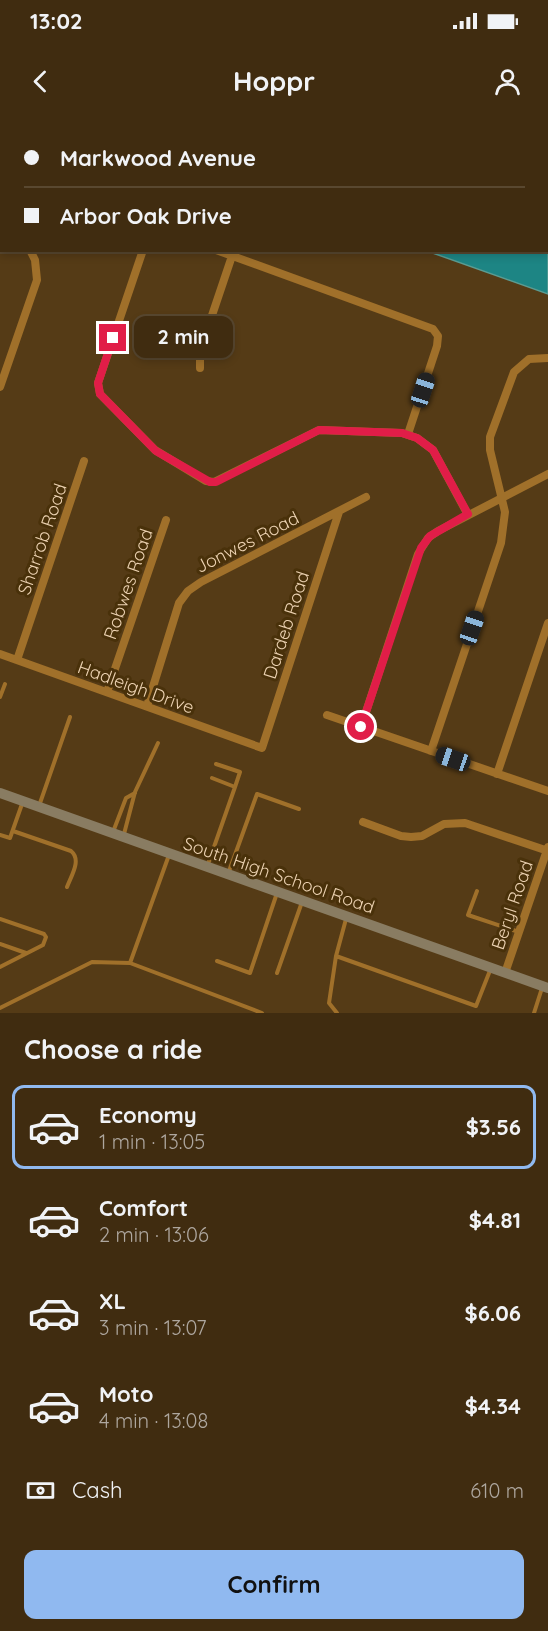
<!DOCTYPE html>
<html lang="en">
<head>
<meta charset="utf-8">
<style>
	body { margin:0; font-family:Quicksand,sans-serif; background:#473419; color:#f1f3f6; height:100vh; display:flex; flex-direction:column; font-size:22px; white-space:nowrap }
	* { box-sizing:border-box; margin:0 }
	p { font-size:20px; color:#aea79f }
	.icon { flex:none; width:33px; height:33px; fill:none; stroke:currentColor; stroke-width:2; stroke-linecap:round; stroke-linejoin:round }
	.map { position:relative; height:893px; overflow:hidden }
	.details { display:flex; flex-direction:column; background:#402c10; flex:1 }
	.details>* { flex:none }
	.banner { position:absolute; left:0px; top:0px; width:549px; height:132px; box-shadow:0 3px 9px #0003,0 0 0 2px #594830; display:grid; align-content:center; height:132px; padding:0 24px; background:#402c10 }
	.end { position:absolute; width:27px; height:27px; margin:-14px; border:8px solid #e11d48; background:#fff; box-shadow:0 0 0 3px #fff }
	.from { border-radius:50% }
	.bubble { position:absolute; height:42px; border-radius:12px; background:#402c10; box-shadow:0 3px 9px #0003,0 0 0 2px #594830; font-size:20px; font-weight:800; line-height:42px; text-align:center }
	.car { position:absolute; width:18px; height:36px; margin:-18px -9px; border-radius:8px; box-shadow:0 0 4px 2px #0007; background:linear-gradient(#222 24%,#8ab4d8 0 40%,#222 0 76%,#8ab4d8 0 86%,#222 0) }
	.banner b { display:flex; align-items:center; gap:21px; height:57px; font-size:22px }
	.banner b+b { border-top:2px solid #594830 }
	.banner i { width:15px; height:15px; background:#f1f3f6 }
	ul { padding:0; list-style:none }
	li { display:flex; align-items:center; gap:18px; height:84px; margin:0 12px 9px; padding:0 12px; border:3px solid transparent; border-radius:12px }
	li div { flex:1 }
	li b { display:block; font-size:22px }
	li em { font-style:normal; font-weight:800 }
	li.current { border-color:#90b9f0 }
	li>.icon { width:54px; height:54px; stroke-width:1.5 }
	h2 { padding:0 24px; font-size:27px; line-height:72px }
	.pay { display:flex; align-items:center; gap:15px; height:66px; padding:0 24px; font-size:22px }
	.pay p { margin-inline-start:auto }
	.cta { display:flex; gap:12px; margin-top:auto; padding:12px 24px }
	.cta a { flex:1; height:69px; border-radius:12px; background:#90b9f0; color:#111; font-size:24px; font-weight:800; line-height:69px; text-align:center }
	.status { display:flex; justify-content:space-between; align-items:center; height:42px; padding:0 30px; background:#402c10; direction:ltr }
	.status svg { height:16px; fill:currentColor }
	header { display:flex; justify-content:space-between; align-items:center; height:78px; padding:0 24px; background:#402c10; font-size:27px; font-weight:800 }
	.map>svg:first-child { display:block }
	.water { fill:#1d8584; stroke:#5b9c92; stroke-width:1.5 }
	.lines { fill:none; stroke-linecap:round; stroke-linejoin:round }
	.lane { stroke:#a0702a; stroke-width:4 }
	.street { stroke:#a0702a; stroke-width:8 }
	.secondary { stroke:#897c62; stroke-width:10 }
	.route { stroke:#e11d48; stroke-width:8 }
	.labels { text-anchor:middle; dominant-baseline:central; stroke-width:6; stroke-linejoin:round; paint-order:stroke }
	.street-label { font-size:18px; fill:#ecd2b2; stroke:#49310a }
</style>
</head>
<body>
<div class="status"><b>13:02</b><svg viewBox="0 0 49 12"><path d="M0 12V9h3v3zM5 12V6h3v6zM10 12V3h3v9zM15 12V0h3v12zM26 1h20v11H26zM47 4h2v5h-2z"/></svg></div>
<header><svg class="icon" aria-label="back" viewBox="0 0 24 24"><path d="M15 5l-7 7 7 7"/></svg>Hoppr<svg class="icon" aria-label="person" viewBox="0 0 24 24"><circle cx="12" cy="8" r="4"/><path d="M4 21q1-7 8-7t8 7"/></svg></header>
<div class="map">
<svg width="548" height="893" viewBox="0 0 548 893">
	<rect width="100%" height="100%" fill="#553b16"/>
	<!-- water -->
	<path class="water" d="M 548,121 L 548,174 L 427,131 L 548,130 Z"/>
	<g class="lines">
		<!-- lane -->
		<path class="lane" d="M 524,2 L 524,0
			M 0,577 L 5,564
			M 216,644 L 240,652 L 235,667
			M 39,686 L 70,597
			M 13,711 L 71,731 C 82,740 71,756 67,767
			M 113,712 L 126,678 L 135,673
			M 124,714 L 135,672 L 158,623
			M 0,715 L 10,718 L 22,684
			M 207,747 L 235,667 L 212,658
			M 228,754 L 257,674 L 299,689
			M 477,771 L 468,795 L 519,812
			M 0,799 L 44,814 L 46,817 L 43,825 L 0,847
			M 346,799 L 336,836 L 476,886 L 491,848
			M 0,824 L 26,833
			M 336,836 L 329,883 L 337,893
			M 217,841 L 250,853 L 277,773
			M 130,843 L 169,735
			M 277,853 L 302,782
			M 0,888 L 92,842 L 130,843 L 262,893
			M 534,893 L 542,868"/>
		<!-- street -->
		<path class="street" d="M 0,2 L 0,0
			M 82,2 L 82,0
			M 0,123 L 2,122
			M 143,130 L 98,263 L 100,274 L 155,330 L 206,361 L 214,362 L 319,310 L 402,313 L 417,318 L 433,330 L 468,395
			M 216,130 L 433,209 L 438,216 L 437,226 L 408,314
			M 200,248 L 200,231 L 232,136
			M 0,267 L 37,160 L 35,140 L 30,130
			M 0,534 L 262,628 L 339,392
			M 17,540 L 84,341
			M 107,572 L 166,400
			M 147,586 L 179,483 L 188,471 L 201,462 L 366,377
			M 327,595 L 548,671
			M 361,607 L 418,434 L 428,418 L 438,411 L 548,354
			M 431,631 L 501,423 L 505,392 L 490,330 L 490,317 L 514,252 L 529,239 L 548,238
			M 497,654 L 548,503
			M 363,702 L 401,716 L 411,717 L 422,716 L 444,704 L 465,703 L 548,731
			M 505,853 L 548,727"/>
		<!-- secondary -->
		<path class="secondary" d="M 0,673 L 548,868"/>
	</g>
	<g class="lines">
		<!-- route -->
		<path class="route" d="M 113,218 L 98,263 L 100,274 L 156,331 L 210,362 L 216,362 L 319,310 L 402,313 L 417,318 L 433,330 L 468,394 L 430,416 L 421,428 L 361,607"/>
	</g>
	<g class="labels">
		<!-- street labels -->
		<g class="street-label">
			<text transform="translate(42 419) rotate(-71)">Sharrob Road</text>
			<text transform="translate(247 422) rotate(-27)">Jonwes Road</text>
			<text transform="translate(128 464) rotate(-71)">Robwes Road</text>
			<text transform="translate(286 505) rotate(-72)">Dardeb Road</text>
			<text transform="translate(136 567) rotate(20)">Hadleigh Drive</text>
			<text transform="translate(279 755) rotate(19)">South High School Road</text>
			<text transform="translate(512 785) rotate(-71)">Beryl Road</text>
		</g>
	</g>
</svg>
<i class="end from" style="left:361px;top:607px"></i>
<i class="end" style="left:113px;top:218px"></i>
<div class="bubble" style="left:134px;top:196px;width:99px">2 min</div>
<i class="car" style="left:423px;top:270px;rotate:18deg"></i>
<i class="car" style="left:472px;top:508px;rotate:19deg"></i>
<i class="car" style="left:453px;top:639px;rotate:289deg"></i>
<div class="banner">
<b><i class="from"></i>Markwood Avenue</b>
<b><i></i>Arbor Oak Drive</b>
</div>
</div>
<section class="details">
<h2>Choose a ride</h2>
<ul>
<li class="current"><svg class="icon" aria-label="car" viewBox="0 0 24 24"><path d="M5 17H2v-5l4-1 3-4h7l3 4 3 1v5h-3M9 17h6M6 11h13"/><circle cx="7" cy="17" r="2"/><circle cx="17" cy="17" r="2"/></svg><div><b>Economy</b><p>1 min · 13:05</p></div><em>$3.56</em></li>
<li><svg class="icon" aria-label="car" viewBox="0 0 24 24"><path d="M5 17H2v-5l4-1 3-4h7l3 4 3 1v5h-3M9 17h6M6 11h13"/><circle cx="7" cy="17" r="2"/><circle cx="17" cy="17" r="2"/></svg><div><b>Comfort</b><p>2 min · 13:06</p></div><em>$4.81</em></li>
<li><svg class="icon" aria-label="car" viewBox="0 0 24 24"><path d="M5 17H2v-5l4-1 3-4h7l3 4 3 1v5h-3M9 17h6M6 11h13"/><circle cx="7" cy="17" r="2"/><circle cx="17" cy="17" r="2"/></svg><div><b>XL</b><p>3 min · 13:07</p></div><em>$6.06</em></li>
<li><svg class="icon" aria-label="car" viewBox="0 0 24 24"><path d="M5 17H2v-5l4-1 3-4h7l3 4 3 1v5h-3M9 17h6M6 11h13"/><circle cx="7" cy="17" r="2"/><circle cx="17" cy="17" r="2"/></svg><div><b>Moto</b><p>4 min · 13:08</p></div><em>$4.34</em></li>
</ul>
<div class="pay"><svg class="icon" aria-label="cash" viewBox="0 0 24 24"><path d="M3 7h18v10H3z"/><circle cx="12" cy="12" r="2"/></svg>Cash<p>610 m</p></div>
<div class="cta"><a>Confirm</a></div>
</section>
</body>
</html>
